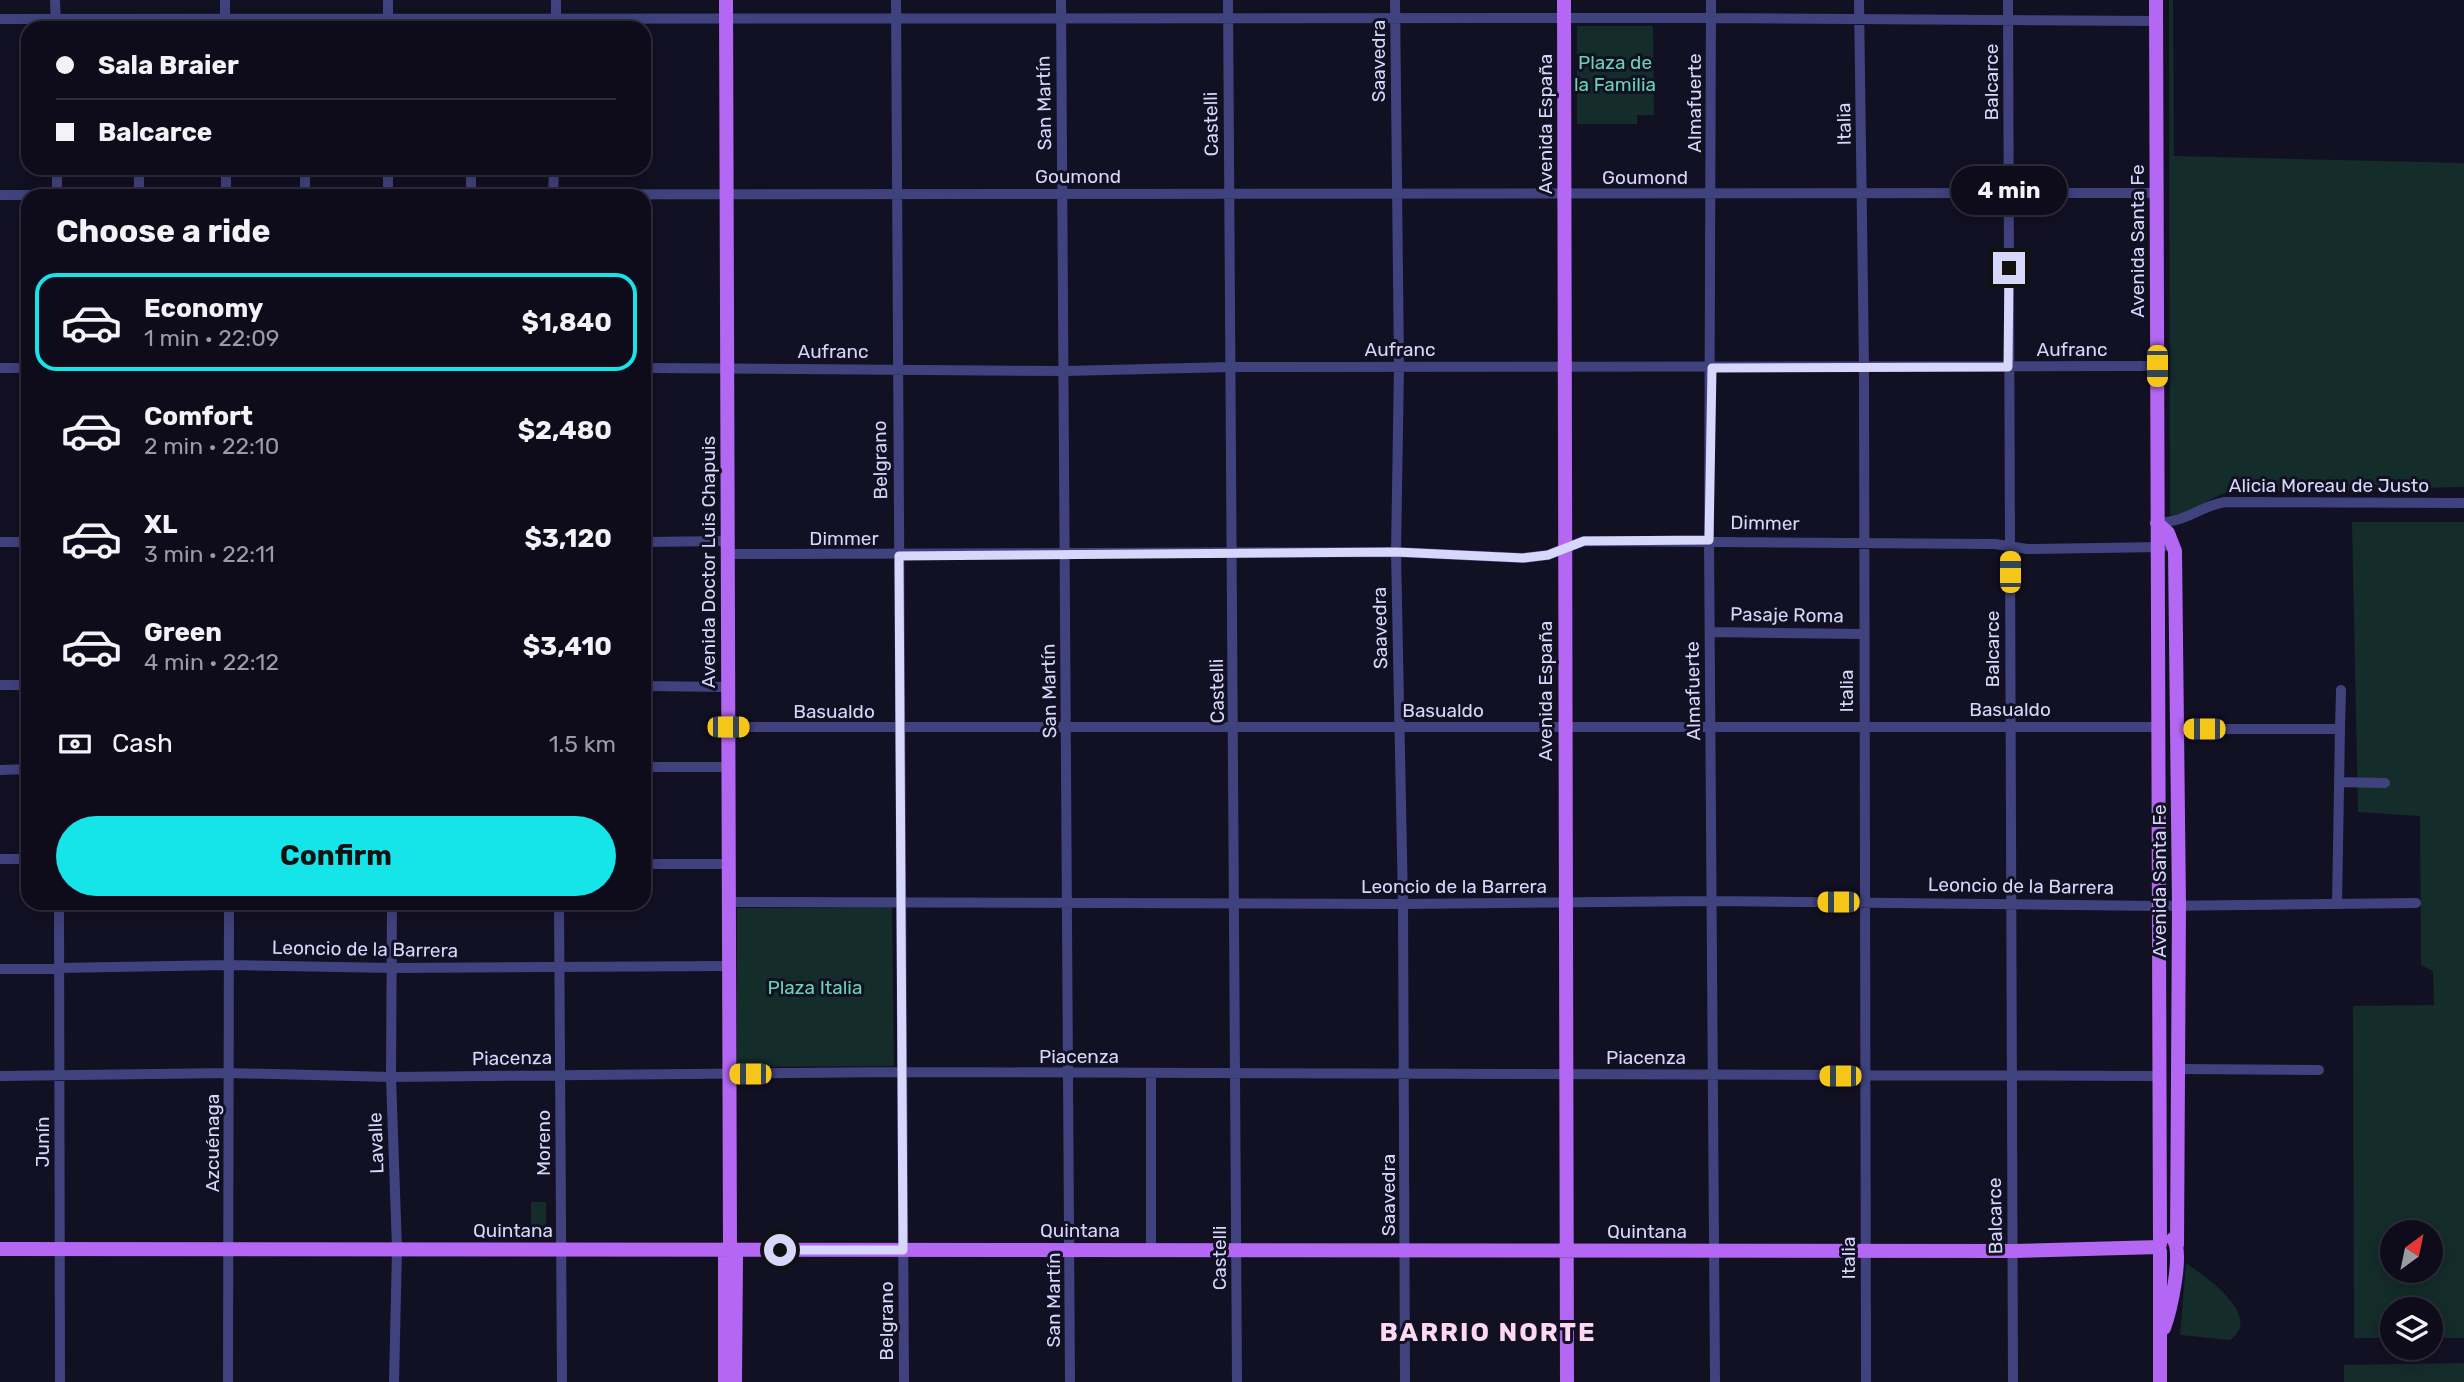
<!DOCTYPE html>
<html lang="en">
<head>
<meta charset="utf-8">
<style>
	body { margin:0; font-family:Rubik,sans-serif; background:#171523; color:#f1f3f6; height:100vh; display:flex; flex-direction:column; font-size:26px; white-space:nowrap }
	* { box-sizing:border-box; margin:0 }
	p { font-size:23px; color:#9b9ba2 }
	.icon { flex:none; width:38px; height:38px; fill:none; stroke:currentColor; stroke-width:2; stroke-linecap:round; stroke-linejoin:round }
	.map { position:relative; flex:1; overflow:hidden }
	.panel { position:absolute; left:21px; top:189px; width:630px; height:721px; display:flex; flex-direction:column; background:#0e0c1a; border-radius:21px; box-shadow:0 4px 18px #0003,0 0 0 2px #2e2c39 }
	.panel>* { flex:none }
	.hud { position:absolute; left:21px; top:21px; width:630px; height:154px; border-radius:21px; box-shadow:0 4px 18px #0003,0 0 0 2px #2e2c39; display:grid; align-content:center; height:154px; padding:0 35px; background:#0e0c1a }
	.needle { width:46px; rotate:33deg }
	.controls { position:absolute; left:2380px; top:1220px; display:grid; gap:14px }
	.controls a { display:grid; place-items:center; width:63px; height:63px; border-radius:50%; background:#0e0c1a; box-shadow:0 4px 18px #0003,0 0 0 2px #2e2c39; font-size:35px }
	.end { position:absolute; width:32px; height:32px; margin:-16px; border:9px solid #d7d6fb; background:#111; box-shadow:0 0 0 4px #111 }
	.from { border-radius:50% }
	.bubble { position:absolute; height:49px; border-radius:24px; background:#0e0c1a; box-shadow:0 4px 18px #0003,0 0 0 2px #2e2c39; font-size:23px; font-weight:700; line-height:49px; text-align:center }
	.car { position:absolute; width:21px; height:42px; margin:-21px -10px; border-radius:9px; box-shadow:0 0 5px 2px #0007; background:linear-gradient(#f5c518 24%,#345 0 40%,#f5c518 0 76%,#345 0 86%,#f5c518 0) }
	.hud b { display:flex; align-items:center; gap:24px; height:66px; font-size:26px }
	.hud b+b { border-top:2px solid #2e2c39 }
	.hud i { width:18px; height:18px; background:#f1f3f6 }
	ul { padding:0; list-style:none }
	li { display:flex; align-items:center; gap:21px; height:98px; margin:0 14px 10px; padding:0 21px; border:4px solid transparent; border-radius:21px }
	li div { flex:1 }
	li b { display:block; font-size:26px }
	li em { font-style:normal; font-weight:700 }
	li.active { border-color:#15e4e9 }
	li>.icon { width:63px; height:63px; stroke-width:1.5 }
	h2 { padding:0 35px; font-size:32px; line-height:84px }
	.pay { display:flex; align-items:center; gap:18px; height:77px; padding:0 35px; font-size:26px }
	.pay p { margin-inline-start:auto }
	.cta { display:flex; gap:14px; margin-top:auto; padding:14px 35px }
	.cta a { flex:1; height:80px; border-radius:42px; background:#15e4e9; color:#111; font-size:28px; font-weight:700; line-height:80px; text-align:center }
	.map>svg:first-child { display:block }
	.green { fill:#142c2a; fill-rule:evenodd }
	.lines { fill:none; stroke-linecap:round; stroke-linejoin:round }
	.minor { stroke:#40427e; stroke-width:10 }
	.major { stroke:#b367f2; stroke-width:14 }
	.route { stroke:#d7d6fb; stroke-width:9 }
	.labels { text-anchor:middle; dominant-baseline:central; stroke-width:6; stroke-linejoin:round; paint-order:stroke }
	.street-label { font-size:19px; fill:#d7d6fb; stroke:#121023 }
	.park-label { font-size:19px; fill:#68d5b2; stroke:#121023 }
	.district-label { font-size:26px; font-weight:bold; letter-spacing:2px; fill:#fcd8f1; stroke:#121023 }
</style>
</head>
<body>
<div class="map">
<svg width="2464" height="1382" viewBox="0 0 2464 1382">
	<rect width="100%" height="100%" fill="#121023"/>
	<!-- green -->
	<path class="green" d="M 2169,0 L 2173,0 L 2174,156 L 2464,163 L 2464,487 L 2229,492 C 2209,497 2190,515 2170,515 Z
		M 1577,26 L 1653,26 L 1654,115 L 1637,115 L 1637,124 L 1577,124 Z
		M 2352,522 L 2464,522 L 2464,1338 L 2431,1338 L 2431,1309 L 2392,1309 L 2392,1338 L 2354,1338 L 2353,1006 L 2434,1005 L 2433,971 L 2421,965 L 2420,816 L 2358,812 ZM 2392,1232 L 2431,1232 L 2431,1270 L 2392,1270 Z
		M 892,907 L 894,1066 L 737,1067 L 737,908 Z
		M 531,1202 L 546,1202 L 546,1232 L 531,1232 Z
		M 2186,1263 C 2206,1277 2264,1316 2230,1340 L 2180,1335 Z
		M 2464,1363 L 2464,1382 L 2344,1382 L 2344,1365 Z"/>
	<g class="lines">
		<!-- minor -->
		<path class="minor" d="M 55,0 L 56,28
			M 225,0 L 225,28
			M 388,0 L 388,28
			M 556,0 L 556,28
			M 896,0 L 904,1382
			M 1061,0 L 1070,1382
			M 1228,0 L 1237,1382
			M 1395,0 L 1399,367 L 1396,552 L 1403,904 L 1405,1382
			M 1711,0 L 1709,540 L 1715,1382
			M 1859,0 L 1864,367 L 1866,1382
			M 2008,0 L 2013,1382
			M 0,19 L 1711,18 L 2156,21
			M 57,168 L 57,196
			M 139,168 L 139,196
			M 226,168 L 226,196
			M 0,195 L 2156,193
			M 305,195 L 305,168
			M 388,196 L 388,168
			M 471,196 L 471,168
			M 553,196 L 554,168
			M 0,368 L 28,368
			M 644,368 L 1065,371 L 1231,367 L 2157,366
			M 2157,523 C 2189,521 2198,507 2225,502 L 2464,503
			M 0,542 L 28,542
			M 644,542 L 728,541
			M 728,554 L 1396,552 L 1523,558 L 1548,555 L 1584,541 L 1995,544 L 2027,549 L 2163,547
			M 1710,632 L 1864,634
			M 0,685 L 28,685
			M 644,686 L 728,687
			M 728,727 L 2158,727
			M 2177,729 L 2340,729 L 2337,904
			M 2340,729 L 2341,690
			M 644,767 L 728,767
			M 0,770 L 28,769
			M 2339,782 L 2385,783
			M 0,859 L 28,859
			M 644,864 L 729,864
			M 729,902 L 1403,904 L 1712,901 L 2158,906 L 2416,903
			M 59,903 L 60,1382
			M 392,903 L 391,1077 L 397,1249 L 394,1382
			M 559,903 L 562,1382
			M 0,969 L 229,965 L 393,968 L 729,966
			M 2178,1069 L 2319,1070
			M 1151,1073 L 1151,1250
			M 0,1076 L 229,1073 L 391,1077 L 900,1072 L 2158,1076
			M 228,1382 L 229,903"/>
		<!-- major -->
		<path class="major" d="M 1564,0 L 1567,1382
			M 2156,0 L 2160,1244
			M 2157,523 L 2168,533 L 2175,551 L 2179,905 L 2177,1245
			M 0,1249 L 2013,1251 L 2159,1247
			M 730,1249 L 736,1257 L 735,1382
			M 2164,1328 C 2170,1312 2184,1251 2173,1239
			M 725,1382 L 725,1257 L 730,1249 L 726,0
			M 2160,1382 L 2160,1251"/>
	</g>
	<g class="lines">
		<!-- route -->
		<path class="route" d="M 780,1250 L 903,1250 L 899,556 L 1396,552 L 1523,558 L 1548,555 L 1584,541 L 1709,540 L 1712,368 L 2008,367 L 2009,268"/>
	</g>
	<g class="labels">
		<!-- street labels -->
		<g class="street-label">
			<text transform="translate(1378 61) rotate(-90)">Saavedra</text>
			<text transform="translate(1991 82) rotate(-90)">Balcarce</text>
			<text transform="translate(1044 103) rotate(-91)">San Martín</text>
			<text transform="translate(1694 103) rotate(-90)">Almafuerte</text>
			<text transform="translate(1211 124) rotate(-91)">Castelli</text>
			<text transform="translate(1545 124) rotate(-90)">Avenida España</text>
			<text transform="translate(1844 124) rotate(-91)">Italia</text>
			<text x="1078" y="176">Goumond</text>
			<text x="1645" y="177">Goumond</text>
			<text transform="translate(2137 241) rotate(-90)">Avenida Santa Fe</text>
			<text x="1400" y="349">Aufranc</text>
			<text x="2072" y="349">Aufranc</text>
			<text x="833" y="351">Aufranc</text>
			<text transform="translate(880 460) rotate(-91)">Belgrano</text>
			<text x="2329" y="485">Alicia Moreau de Justo</text>
			<text transform="translate(1765 523) rotate(1)">Dimmer</text>
			<text x="844" y="538">Dimmer</text>
			<text transform="translate(708 562) rotate(-90)">Avenida Doctor Luis Chapuis</text>
			<text transform="translate(1787 615) rotate(1)">Pasaje Roma</text>
			<text transform="translate(1380 628) rotate(-91)">Saavedra</text>
			<text transform="translate(1992 649) rotate(-90)">Balcarce</text>
			<text transform="translate(1049 691) rotate(-91)">San Martín</text>
			<text transform="translate(1217 691) rotate(-91)">Castelli</text>
			<text transform="translate(1545 691) rotate(-90)">Avenida España</text>
			<text transform="translate(1693 691) rotate(-91)">Almafuerte</text>
			<text transform="translate(1846 691) rotate(-90)">Italia</text>
			<text x="2010" y="709">Basualdo</text>
			<text x="1443" y="710">Basualdo</text>
			<text x="834" y="711">Basualdo</text>
			<text transform="translate(2159 881) rotate(-90)">Avenida Santa Fe</text>
			<text x="1454" y="886">Leoncio de la Barrera</text>
			<text transform="translate(2021 886) rotate(1)">Leoncio de la Barrera</text>
			<text transform="translate(365 949) rotate(1)">Leoncio de la Barrera</text>
			<text x="1079" y="1056">Piacenza</text>
			<text x="1646" y="1057">Piacenza</text>
			<text transform="translate(512 1058) rotate(-1)">Piacenza</text>
			<text transform="translate(42 1142) rotate(-90)">Junín</text>
			<text transform="translate(212 1143) rotate(-90)">Azcuénaga</text>
			<text transform="translate(376 1143) rotate(-92)">Lavalle</text>
			<text transform="translate(543 1143) rotate(-90)">Moreno</text>
			<text transform="translate(1388 1195) rotate(-90)">Saavedra</text>
			<text transform="translate(1995 1216) rotate(-91)">Balcarce</text>
			<text x="513" y="1230">Quintana</text>
			<text x="1080" y="1230">Quintana</text>
			<text x="1647" y="1231">Quintana</text>
			<text transform="translate(1219 1258) rotate(-90)">Castelli</text>
			<text transform="translate(1848 1258) rotate(-90)">Italia</text>
			<text transform="translate(1053 1300) rotate(-90)">San Martín</text>
			<text transform="translate(886 1321) rotate(-90)">Belgrano</text>
		</g>
		<!-- park labels -->
		<g class="park-label">
			<text x="1615" y="62">Plaza de<tspan x="1615" dy="22">la Familia</tspan></text>
			<text x="815" y="987">Plaza Italia</text>
		</g>
		<!-- district labels -->
		<g class="district-label">
			<text x="1488" y="1332">BARRIO NORTE</text>
		</g>
	</g>
</svg>
<div class="controls">
<a><svg class="needle" viewBox="-14 -14 28 28"><path d="M0-13l5 13h-10z" fill="#e53935"/><path d="M0 13l5-13h-10z" fill="#9b9ba2"/></svg></a>
<a><svg class="icon" aria-label="layers" viewBox="0 0 24 24"><path d="M12 4l9 5-9 5-9-5zM3 14l9 5 9-5"/></svg></a>
</div>
<i class="end from" style="left:780px;top:1250px"></i>
<i class="end" style="left:2009px;top:268px"></i>
<div class="bubble" style="left:1951px;top:166px;width:116px">4 min</div>
<i class="car" style="left:2157px;top:366px;rotate:180deg"></i>
<i class="car" style="left:2010px;top:572px;rotate:0deg"></i>
<i class="car" style="left:728px;top:727px;rotate:90deg"></i>
<i class="car" style="left:2204px;top:729px;rotate:270deg"></i>
<i class="car" style="left:1838px;top:902px;rotate:270deg"></i>
<i class="car" style="left:750px;top:1074px;rotate:270deg"></i>
<i class="car" style="left:1840px;top:1076px;rotate:270deg"></i>
<div class="hud">
<b><i class="from"></i>Sala Braier</b>
<b><i></i>Balcarce</b>
</div>
<section class="panel">
<h2>Choose a ride</h2>
<ul>
<li class="active"><svg class="icon" aria-label="car" viewBox="0 0 24 24"><path d="M5 17H2v-5l4-1 3-4h7l3 4 3 1v5h-3M9 17h6M6 11h13"/><circle cx="7" cy="17" r="2"/><circle cx="17" cy="17" r="2"/></svg><div><b>Economy</b><p>1 min · 22:09</p></div><em>$1,840</em></li>
<li><svg class="icon" aria-label="car" viewBox="0 0 24 24"><path d="M5 17H2v-5l4-1 3-4h7l3 4 3 1v5h-3M9 17h6M6 11h13"/><circle cx="7" cy="17" r="2"/><circle cx="17" cy="17" r="2"/></svg><div><b>Comfort</b><p>2 min · 22:10</p></div><em>$2,480</em></li>
<li><svg class="icon" aria-label="car" viewBox="0 0 24 24"><path d="M5 17H2v-5l4-1 3-4h7l3 4 3 1v5h-3M9 17h6M6 11h13"/><circle cx="7" cy="17" r="2"/><circle cx="17" cy="17" r="2"/></svg><div><b>XL</b><p>3 min · 22:11</p></div><em>$3,120</em></li>
<li><svg class="icon" aria-label="car" viewBox="0 0 24 24"><path d="M5 17H2v-5l4-1 3-4h7l3 4 3 1v5h-3M9 17h6M6 11h13"/><circle cx="7" cy="17" r="2"/><circle cx="17" cy="17" r="2"/></svg><div><b>Green</b><p>4 min · 22:12</p></div><em>$3,410</em></li>
</ul>
<div class="pay"><svg class="icon" aria-label="cash" viewBox="0 0 24 24"><path d="M3 7h18v10H3z"/><circle cx="12" cy="12" r="2"/></svg>Cash<p>1.5 km</p></div>
<div class="cta"><a>Confirm</a></div>
</section>
</div>
</body>
</html>
